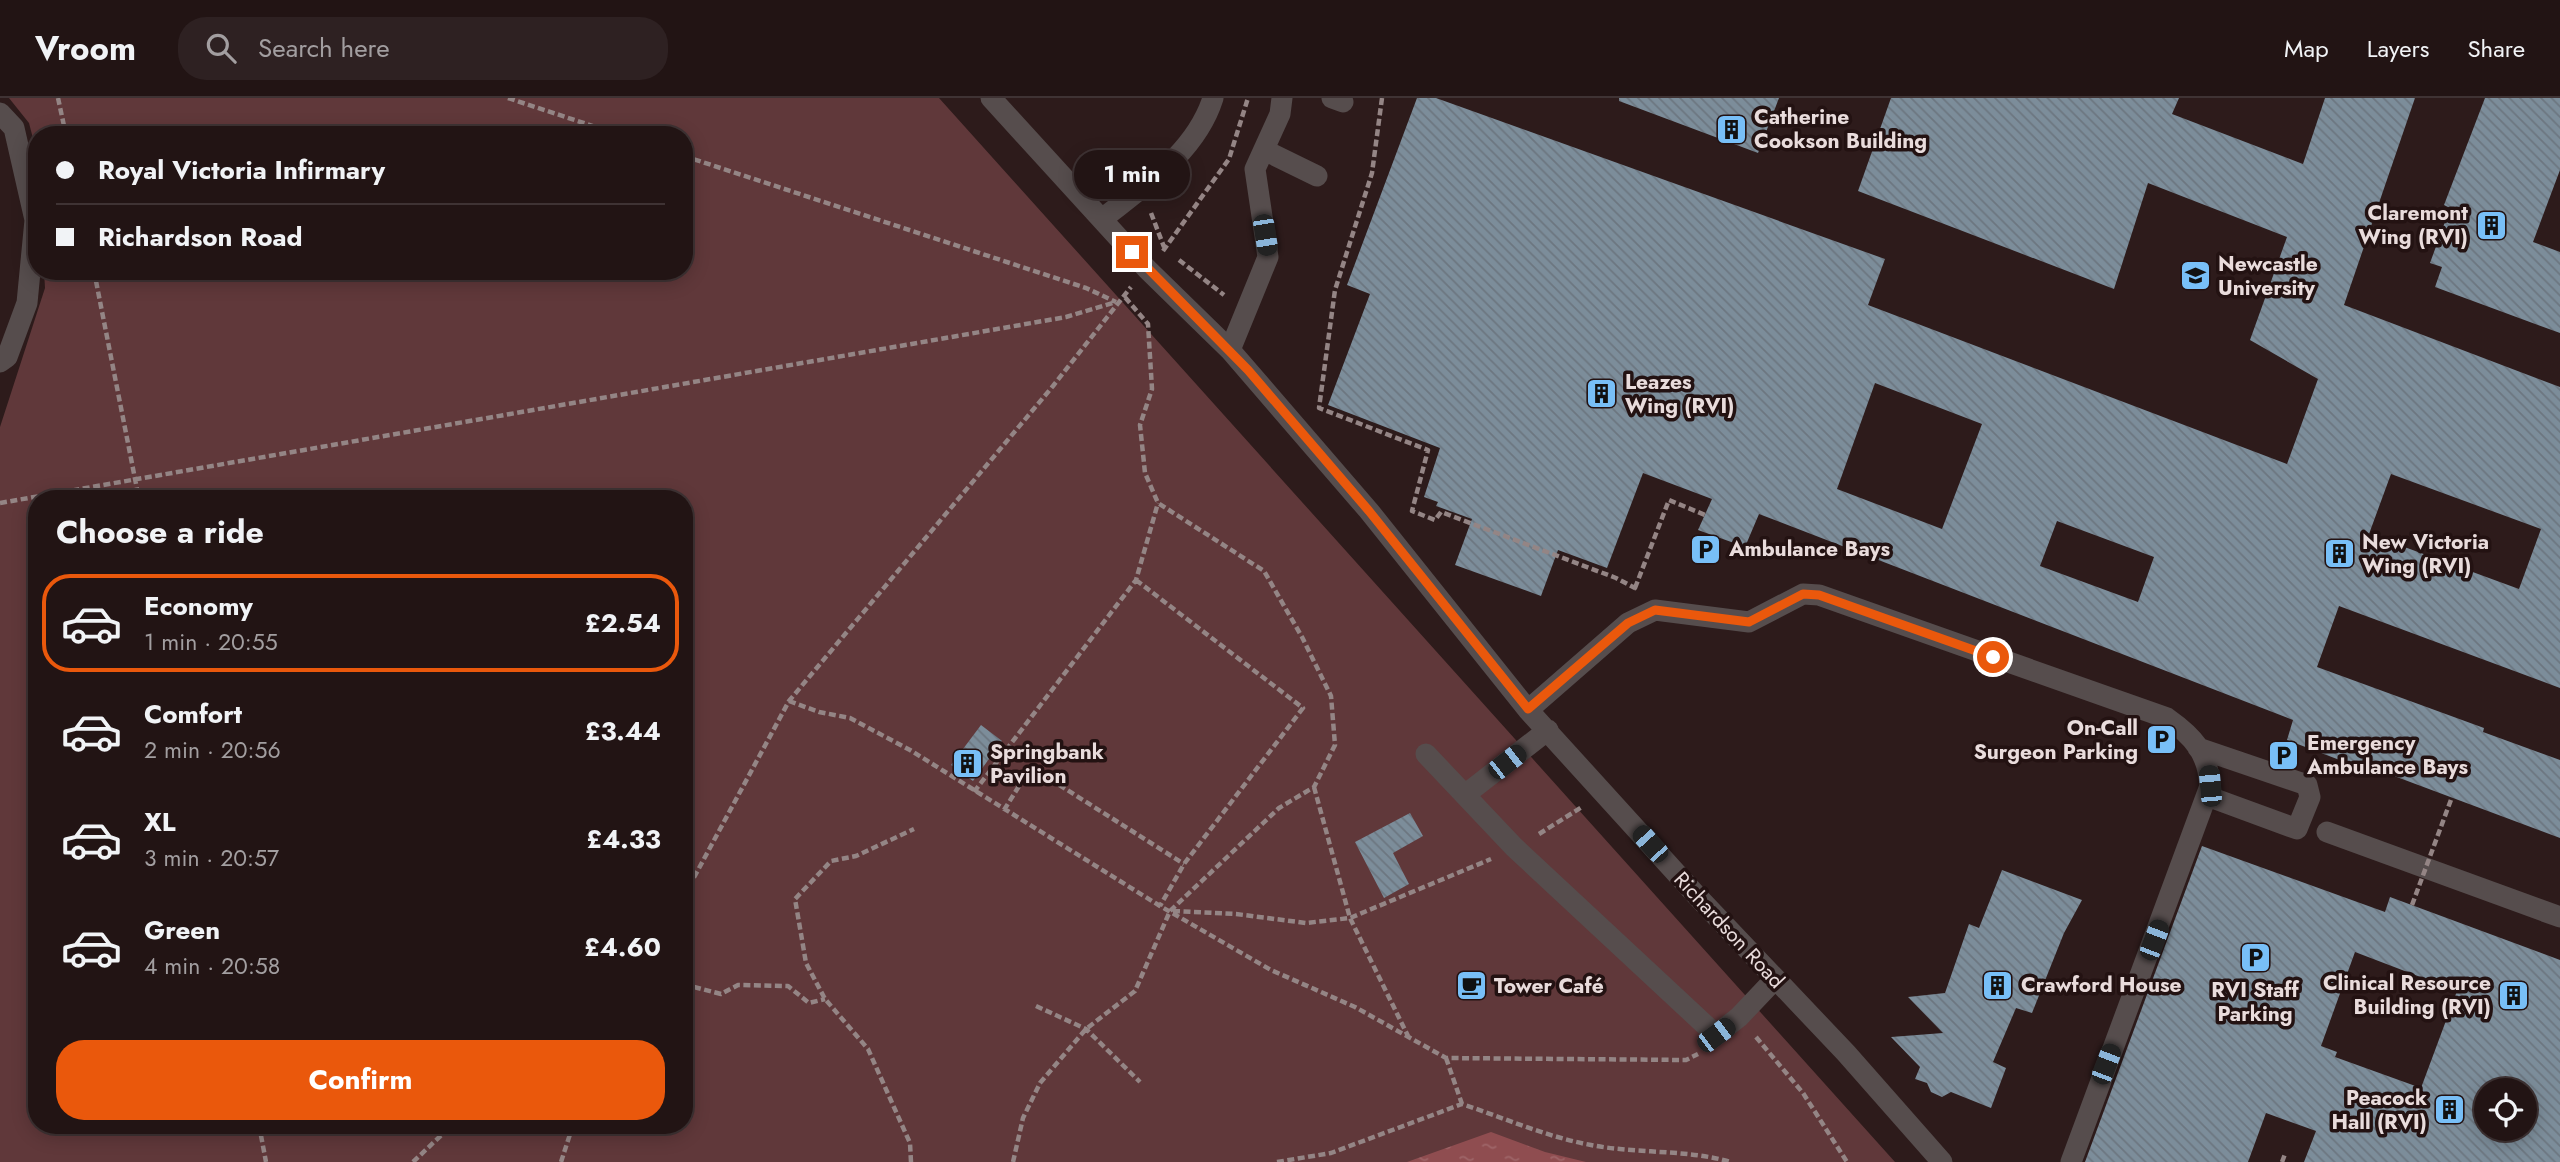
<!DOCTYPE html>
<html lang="en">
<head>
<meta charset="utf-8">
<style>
	body { margin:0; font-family:Jost,sans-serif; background:#2e2122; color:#f1f3f6; height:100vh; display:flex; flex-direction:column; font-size:26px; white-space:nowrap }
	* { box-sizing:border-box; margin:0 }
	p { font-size:23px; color:#a29ea0 }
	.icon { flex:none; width:38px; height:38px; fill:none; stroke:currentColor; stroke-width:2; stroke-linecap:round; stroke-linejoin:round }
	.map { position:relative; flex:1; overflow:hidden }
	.panel { position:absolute; left:28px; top:392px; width:665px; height:644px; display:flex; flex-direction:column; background:#221414; border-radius:28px; box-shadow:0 4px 18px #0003,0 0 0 2px #3f3334 }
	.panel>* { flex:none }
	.banner { position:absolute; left:28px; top:28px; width:665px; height:154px; border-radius:28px; box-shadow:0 4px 18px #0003,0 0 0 2px #3f3334; display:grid; align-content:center; height:154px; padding:0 28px; background:#221414 }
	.fabs { position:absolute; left:2474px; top:980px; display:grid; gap:14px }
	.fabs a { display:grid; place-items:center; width:63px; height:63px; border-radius:50%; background:#221414; box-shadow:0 4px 18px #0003,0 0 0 2px #3f3334; font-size:35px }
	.end { position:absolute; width:32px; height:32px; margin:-16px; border:9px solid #ea580c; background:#fff; box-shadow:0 0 0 4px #fff }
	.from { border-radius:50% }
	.bubble { position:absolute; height:49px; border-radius:24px; background:#221414; box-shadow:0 4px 18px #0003,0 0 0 2px #3f3334; font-size:23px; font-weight:700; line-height:49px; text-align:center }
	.car { position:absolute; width:21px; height:42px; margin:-21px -10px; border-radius:9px; box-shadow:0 0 5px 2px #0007; background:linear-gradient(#222 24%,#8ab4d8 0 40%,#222 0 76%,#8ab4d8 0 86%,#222 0) }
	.banner b { display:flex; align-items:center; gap:24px; height:66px; font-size:26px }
	.banner b+b { border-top:2px solid #3f3334 }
	.banner i { width:18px; height:18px; background:#f1f3f6 }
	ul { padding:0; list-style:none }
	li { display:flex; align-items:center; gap:21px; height:98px; margin:0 14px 10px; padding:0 14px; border:4px solid transparent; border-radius:28px }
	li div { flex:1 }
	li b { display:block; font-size:26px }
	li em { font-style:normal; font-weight:700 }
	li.active { border-color:#ea580c }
	li>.icon { width:63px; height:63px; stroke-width:1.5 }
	h2 { padding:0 28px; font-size:32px; line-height:84px }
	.cta { display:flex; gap:14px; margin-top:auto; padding:14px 28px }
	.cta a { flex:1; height:80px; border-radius:28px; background:#ea580c; color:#fff; font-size:28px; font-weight:700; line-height:80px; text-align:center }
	header { display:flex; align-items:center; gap:42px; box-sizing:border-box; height:98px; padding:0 35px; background:#221414; border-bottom:2px solid #3f3334 }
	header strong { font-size:33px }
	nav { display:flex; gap:38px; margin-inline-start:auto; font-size:24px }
	.search { width:490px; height:63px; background:#2e2122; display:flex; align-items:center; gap:18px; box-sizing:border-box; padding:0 24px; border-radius:28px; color:#a29ea0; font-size:26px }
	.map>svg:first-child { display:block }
	.green { fill:#60383a; fill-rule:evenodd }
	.water { fill:url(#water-ripples) }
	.building { fill:url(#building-back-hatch); fill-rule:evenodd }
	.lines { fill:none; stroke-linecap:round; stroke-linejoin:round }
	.path { stroke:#948585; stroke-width:4.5; stroke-dasharray:7 3.5; stroke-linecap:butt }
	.minor { stroke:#564d4d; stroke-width:21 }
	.path-bridge { stroke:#948585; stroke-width:4.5; stroke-dasharray:7 3.5; stroke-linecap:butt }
	.route { stroke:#ea580c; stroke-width:9 }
	.labels { text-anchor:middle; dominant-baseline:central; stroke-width:7; stroke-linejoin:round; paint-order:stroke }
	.poi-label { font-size:21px; font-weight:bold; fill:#e9dcdc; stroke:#231212; text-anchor:start }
	.street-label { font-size:21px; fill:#e9dcdc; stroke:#231212 }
</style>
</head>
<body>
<header>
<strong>Vroom</strong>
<div class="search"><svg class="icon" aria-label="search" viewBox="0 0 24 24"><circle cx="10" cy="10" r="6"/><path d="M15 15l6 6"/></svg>Search here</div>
<nav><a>Map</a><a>Layers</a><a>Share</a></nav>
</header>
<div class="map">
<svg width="2560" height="1064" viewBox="0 0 2560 1064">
	<defs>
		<pattern id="water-ripples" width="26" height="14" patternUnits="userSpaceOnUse" patternTransform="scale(1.75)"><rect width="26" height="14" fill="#8f4d50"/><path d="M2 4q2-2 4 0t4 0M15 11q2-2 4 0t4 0" fill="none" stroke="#9f6669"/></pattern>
		<pattern id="building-back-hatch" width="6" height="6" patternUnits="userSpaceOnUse" patternTransform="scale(1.75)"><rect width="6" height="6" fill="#7c8d9a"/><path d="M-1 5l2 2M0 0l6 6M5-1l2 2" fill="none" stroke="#6c7680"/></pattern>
	</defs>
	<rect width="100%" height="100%" fill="#2d1b1b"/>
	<!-- green -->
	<path class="green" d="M 9,0 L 939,0 L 1895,1064 L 0,1064 L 0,329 L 45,190 L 44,173 L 684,173 L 684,37 L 37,37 L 37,56 L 29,25 ZM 37,401 L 684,401 L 684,1027 L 37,1027 Z"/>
	<!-- water -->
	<path class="water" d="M 1491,1034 L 1545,1054 L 1586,1064 L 1407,1064 Z"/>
	<!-- building -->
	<path class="building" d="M 1417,0 L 1436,0 L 1885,161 L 1868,207 L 2287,366 L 2318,281 L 2250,242 L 2287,139 L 2148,85 L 2114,191 L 1858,93 L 1891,0 L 2179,0 L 2172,16 L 2303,66 L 2325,0 L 2415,0 L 2344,207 L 2560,289 L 2560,590 L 2339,508 L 2317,569 L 2484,630 L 2483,634 L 2560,662 L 2560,740 L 2362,666 L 2358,669 L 2287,642 L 2293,622 L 1759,416 L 1745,449 L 1698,432 L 1712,401 L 1643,375 L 1607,470 L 1558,452 L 1541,498 L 1455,467 L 1472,421 L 1436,408 L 1438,404 L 1424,399 L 1440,350 L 1328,307 L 1370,196 L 1347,187 ZM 1875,285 L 1982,326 L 1942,431 L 1837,391 ZM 2391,376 L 2541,431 L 2519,491 L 2369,436 ZM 2057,423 L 2154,459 L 2138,504 L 2040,468 Z
		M 1619,0 L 1779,0 L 1758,55 L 1619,3 Z
		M 2485,0 L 2560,0 L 2560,72 L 2533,144 L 2560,154 L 2560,235 L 2435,189 L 2442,169 L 2430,165 L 2450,110 L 2444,107 Z
		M 981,627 L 1002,643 L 973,683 L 951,667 Z
		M 1410,715 L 1423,738 L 1393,755 L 1409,786 L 1384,800 L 1355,744 Z
		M 2202,748 L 2385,814 L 2390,799 L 2560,862 L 2560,1064 L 2304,1064 L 2316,1033 L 2266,1015 L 2248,1064 L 2085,1064 ZM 2355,854 L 2457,893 L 2421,990 L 2335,959 L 2337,954 L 2321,948 ZM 2487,992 L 2525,992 L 2525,1031 L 2487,1031 Z
		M 2002,772 L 2082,802 L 2064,835 L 2032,915 L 2016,910 L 1993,964 L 2006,970 L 1991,1010 L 1951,994 L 1942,999 L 1931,994 L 1927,985 L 1915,981 L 1920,969 L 1891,939 L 1943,935 L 1908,899 L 1945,895 L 1969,826 L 1979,830 Z"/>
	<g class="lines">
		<!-- path -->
		<path class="path" d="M 58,0 L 66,37
			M 508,0 L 620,37
			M 1382,0 L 1372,75 L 1335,192 L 1319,310 L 1428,352 L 1412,413 L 1435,422 L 1441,414 L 1616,480 L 1635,490 L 1632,492
			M 684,58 L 1086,190 L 1116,204
			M 1151,115 L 1164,149
			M 1163,153 L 1229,61 L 1248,0
			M 1179,162 L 1224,197
			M 94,173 L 139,401
			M 0,405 L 1066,219 L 1116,204
			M 1136,482 L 1303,610 L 1184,766 L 1160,808
			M 1635,490 L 1669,402 L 1705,417
			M 789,603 L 819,614 L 850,620 L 910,652 L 1160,808 L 1271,872 L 1355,909 L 1446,960 L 1686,962 L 1698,956
			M 1314,689 L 1350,820 L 1491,761
			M 974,694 L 1136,482 L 1158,405
			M 1004,712 L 1031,669 L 1184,766
			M 1539,736 L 1582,709
			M 684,798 L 789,603 L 1053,288 L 1131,189
			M 1173,813 L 1236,816 L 1306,825 L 1350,820 L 1408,938
			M 694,889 L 721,896 L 738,887 L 788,888 L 809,905 L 825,901
			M 1036,908 L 1086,931 L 1140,984
			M 1756,939 L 1803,995 L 1847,1064
			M 1446,960 L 1462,1006
			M 259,1027 L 266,1064
			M 413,1064 L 452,1027
			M 561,1064 L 573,1027
			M 911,1064 L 910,1045 L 868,951 L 825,901 L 806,865 L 795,801 L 831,763 L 856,758 L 914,731
			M 1013,1064 L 1023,1020 L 1040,985 L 1086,931 L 1135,893 L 1170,813 L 1279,710 L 1314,689 L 1335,647 L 1331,598 L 1302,539 L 1264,473 L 1158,405 L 1145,375 L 1140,327 L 1152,291 L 1148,226 L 1123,197
			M 1277,1064 L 1331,1055 L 1462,1006 C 1504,1020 1547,1039 1591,1047 C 1637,1056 1686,1051 1731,1064
			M 2282,1064 L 2285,1056"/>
		<!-- minor -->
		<path class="minor" d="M 991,0 L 1147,171 L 1230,252 L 1369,413 L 1528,612 L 1697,798 L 1846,955 L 1942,1064
			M 1332,0 L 1343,4
			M 0,15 L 14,30 L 35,122 L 27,205 L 7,259 L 0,264
			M 1264,52 L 1317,78
			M 1102,121 C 1145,87 1196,54 1213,0
			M 1230,252 L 1268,159 L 1255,71 L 1280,16 L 1282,0
			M 1528,612 L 1628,525 L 1655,512 L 1749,524 L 1803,496 L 1819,497 L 2167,620 C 2194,639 2208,655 2210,688 L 2071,1064
			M 2198,650 L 2307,687 L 2310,699 L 2297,731 L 2207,698
			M 1426,656 L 1514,749 L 1716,937 L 1739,919 L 1775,881
			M 1466,696 L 1548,632
			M 2327,734 L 2560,819"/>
		<!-- path-bridge -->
		<path class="path-bridge" d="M 2412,807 L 2452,699"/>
	</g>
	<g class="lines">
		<!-- route -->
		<path class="route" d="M 1132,154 L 1248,272 L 1369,413 L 1528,611 L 1628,525 L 1655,512 L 1749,524 L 1803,496 L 1819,497 L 1993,559"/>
	</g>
	<!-- icons -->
	<defs>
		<symbol id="building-square" viewBox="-11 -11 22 22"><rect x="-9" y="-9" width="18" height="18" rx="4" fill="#78bff7" stroke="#231212"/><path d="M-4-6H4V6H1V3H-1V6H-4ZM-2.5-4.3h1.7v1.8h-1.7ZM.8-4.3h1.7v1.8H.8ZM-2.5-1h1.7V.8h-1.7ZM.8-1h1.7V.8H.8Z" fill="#111"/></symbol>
		<symbol id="university-square" viewBox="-11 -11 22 22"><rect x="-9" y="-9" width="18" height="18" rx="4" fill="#78bff7" stroke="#231212"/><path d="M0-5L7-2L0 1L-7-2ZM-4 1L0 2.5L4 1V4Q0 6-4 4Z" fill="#111"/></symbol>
		<symbol id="parking-square" viewBox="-11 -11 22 22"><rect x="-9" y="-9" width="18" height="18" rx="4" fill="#78bff7" stroke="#231212"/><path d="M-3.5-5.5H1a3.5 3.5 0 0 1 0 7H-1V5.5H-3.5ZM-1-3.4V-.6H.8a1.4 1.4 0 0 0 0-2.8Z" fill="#111"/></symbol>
		<symbol id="cafe-square" viewBox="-11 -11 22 22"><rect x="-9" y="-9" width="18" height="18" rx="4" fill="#78bff7" stroke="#231212"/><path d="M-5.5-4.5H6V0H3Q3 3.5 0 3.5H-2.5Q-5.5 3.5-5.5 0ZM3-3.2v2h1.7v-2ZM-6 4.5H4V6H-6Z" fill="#111"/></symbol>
	</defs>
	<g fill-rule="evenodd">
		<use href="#building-square" x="1714" y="14" width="35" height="35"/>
		<use href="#building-square" x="2474" y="110" width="35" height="35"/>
		<use href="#university-square" x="2178" y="160" width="35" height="35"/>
		<use href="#building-square" x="1584" y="278" width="35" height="35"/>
		<use href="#parking-square" x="1688" y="434" width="35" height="35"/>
		<use href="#building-square" x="2322" y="438" width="35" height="35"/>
		<use href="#parking-square" x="2144" y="624" width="35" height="35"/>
		<use href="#parking-square" x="2266" y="640" width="35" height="35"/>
		<use href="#building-square" x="950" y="648" width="35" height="35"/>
		<use href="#parking-square" x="2238" y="842" width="35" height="35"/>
		<use href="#building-square" x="1980" y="870" width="35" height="35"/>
		<use href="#cafe-square" x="1454" y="870" width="35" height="35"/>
		<use href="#building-square" x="2496" y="880" width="35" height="35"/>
		<use href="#building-square" x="2432" y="994" width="35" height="35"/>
	</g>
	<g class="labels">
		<!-- poi labels -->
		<g class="poi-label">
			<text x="1754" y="19">Catherine<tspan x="1754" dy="24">Cookson Building</tspan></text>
			<text x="2468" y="115" text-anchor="end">Claremont<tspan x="2468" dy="24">Wing (RVI)</tspan></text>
			<text x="2218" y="166">Newcastle<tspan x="2218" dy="24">University</tspan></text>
			<text x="1625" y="284">Leazes<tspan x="1625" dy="24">Wing (RVI)</tspan></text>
			<text x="2362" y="444">New Victoria<tspan x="2362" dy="24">Wing (RVI)</tspan></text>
			<text x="1729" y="451">Ambulance Bays</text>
			<text x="2138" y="630" text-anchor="end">On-Call<tspan x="2138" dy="24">Surgeon Parking</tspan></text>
			<text x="2307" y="645">Emergency<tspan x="2307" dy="24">Ambulance Bays</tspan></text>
			<text x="990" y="654">Springbank<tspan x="990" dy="24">Pavilion</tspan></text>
			<text x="2491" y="885" text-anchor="end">Clinical Resource<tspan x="2491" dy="24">Building (RVI)</tspan></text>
			<text x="2021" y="887">Crawford House</text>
			<text x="1494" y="888">Tower Café</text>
			<text x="2255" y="892" text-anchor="middle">RVI Staff<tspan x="2255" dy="24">Parking</tspan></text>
			<text x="2427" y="1000" text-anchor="end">Peacock<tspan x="2427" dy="24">Hall (RVI)</tspan></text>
		</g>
		<!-- street labels -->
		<g class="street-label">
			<text transform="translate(1729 832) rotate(47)">Richardson Road</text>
		</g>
	</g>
</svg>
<div class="fabs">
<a><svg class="icon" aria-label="locate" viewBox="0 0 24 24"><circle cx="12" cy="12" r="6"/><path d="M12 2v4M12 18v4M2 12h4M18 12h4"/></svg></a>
</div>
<i class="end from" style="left:1993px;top:559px"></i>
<i class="end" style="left:1132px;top:154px"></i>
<div class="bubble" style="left:1074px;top:52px;width:116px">1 min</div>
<i class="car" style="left:1265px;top:137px;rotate:171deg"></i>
<i class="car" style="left:1507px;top:664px;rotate:52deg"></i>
<i class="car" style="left:2210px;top:688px;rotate:355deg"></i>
<i class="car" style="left:1650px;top:746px;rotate:318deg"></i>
<i class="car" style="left:2154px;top:842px;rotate:21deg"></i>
<i class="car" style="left:1716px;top:937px;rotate:53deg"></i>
<i class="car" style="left:2106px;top:966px;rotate:21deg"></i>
<div class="banner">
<b><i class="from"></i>Royal Victoria Infirmary</b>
<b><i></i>Richardson Road</b>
</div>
<section class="panel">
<h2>Choose a ride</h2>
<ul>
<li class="active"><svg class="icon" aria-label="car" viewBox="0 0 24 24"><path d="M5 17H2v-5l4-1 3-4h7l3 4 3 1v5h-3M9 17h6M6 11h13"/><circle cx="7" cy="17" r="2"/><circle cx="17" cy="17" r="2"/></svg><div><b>Economy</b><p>1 min · 20:55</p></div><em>£2.54</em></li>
<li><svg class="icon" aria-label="car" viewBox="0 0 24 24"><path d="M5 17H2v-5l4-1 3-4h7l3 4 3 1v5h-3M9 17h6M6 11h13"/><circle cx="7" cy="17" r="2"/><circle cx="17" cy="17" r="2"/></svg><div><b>Comfort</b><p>2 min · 20:56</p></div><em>£3.44</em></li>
<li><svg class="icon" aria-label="car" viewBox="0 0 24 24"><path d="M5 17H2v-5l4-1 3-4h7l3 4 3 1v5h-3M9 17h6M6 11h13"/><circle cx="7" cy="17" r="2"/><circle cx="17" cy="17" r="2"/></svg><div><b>XL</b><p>3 min · 20:57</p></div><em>£4.33</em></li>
<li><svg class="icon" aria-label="car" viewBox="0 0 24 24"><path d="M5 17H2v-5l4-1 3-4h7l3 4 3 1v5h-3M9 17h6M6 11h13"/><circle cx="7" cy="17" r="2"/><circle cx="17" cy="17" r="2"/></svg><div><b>Green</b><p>4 min · 20:58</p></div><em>£4.60</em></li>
</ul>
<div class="cta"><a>Confirm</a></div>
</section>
</div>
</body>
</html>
